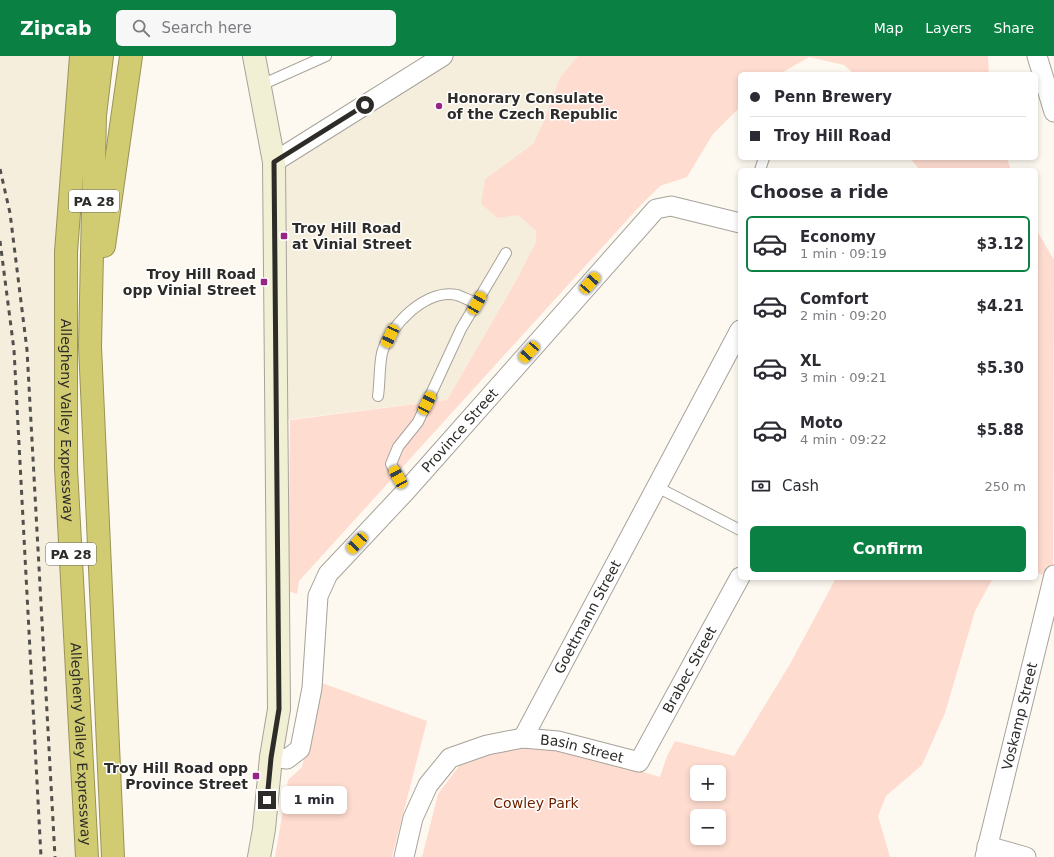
<!DOCTYPE html>
<html lang="en">
<head>
<meta charset="utf-8">
<style>
	body { margin:0; font-family:"DejaVu Sans",sans-serif; background:#f7f7f7; color:#2b2b33; height:100vh; display:flex; flex-direction:column; font-size:15px; white-space:nowrap }
	* { box-sizing:border-box; margin:0 }
	p { font-size:13px; color:#7c7c81 }
	.icon { flex:none; width:22px; height:22px; fill:none; stroke:currentColor; stroke-width:2; stroke-linecap:round; stroke-linejoin:round }
	.map { position:relative; flex:1; overflow:hidden }
	.side { position:absolute; left:738px; top:112px; width:300px; height:412px; display:flex; flex-direction:column; background:#fff; border-radius:6px; box-shadow:0 2px 6px #0003 }
	.side>* { flex:none }
	.guide { position:absolute; left:738px; top:16px; width:300px; height:88px; border-radius:6px; box-shadow:0 2px 6px #0003; display:grid; align-content:center; height:88px; padding:0 12px; background:#fff }
	.fabs { position:absolute; left:690px; top:709px; display:grid; gap:8px }
	.fabs a { display:grid; place-items:center; width:36px; height:36px; border-radius:6px; background:#fff; box-shadow:0 2px 6px #0003; font-size:20px }
	.end { position:absolute; width:18px; height:18px; margin:-9px; border:5px solid #2e2c29; background:#fff; box-shadow:0 0 0 2px #fff }
	.from { border-radius:50% }
	.bubble { position:absolute; height:28px; border-radius:6px; background:#fff; box-shadow:0 2px 6px #0003; font-size:13px; font-weight:600; line-height:28px; text-align:center }
	.car { position:absolute; width:12px; height:24px; margin:-12px -6px; border-radius:5px; box-shadow:0 0 3px 1px #0007; background:linear-gradient(#f5c518 24%,#345 0 40%,#f5c518 0 76%,#345 0 86%,#f5c518 0) }
	.guide b { display:flex; align-items:center; gap:14px; height:38px; font-size:15px }
	.guide b+b { border-top:1px solid #e1e1e2 }
	.guide i { width:10px; height:10px; background:#2b2b33 }
	ul { padding:0; list-style:none }
	li { display:flex; align-items:center; gap:12px; height:56px; margin:0 8px 6px; padding:0 4px; border:2px solid transparent; border-radius:6px }
	li div { flex:1 }
	li b { display:block; font-size:15px }
	li em { font-style:normal; font-weight:600 }
	li.selected { border-color:#0b8043 }
	li>.icon { width:36px; height:36px; stroke-width:1.5 }
	h2 { padding:0 12px; font-size:18px; line-height:48px }
	.pay { display:flex; align-items:center; gap:10px; height:44px; padding:0 12px; font-size:15px }
	.pay p { margin-inline-start:auto }
	.button { display:flex; gap:8px; margin-top:auto; padding:8px 12px }
	.button a { flex:1; height:46px; border-radius:6px; background:#0b8043; color:#fff; font-size:16px; font-weight:600; line-height:46px; text-align:center }
	header { display:flex; align-items:center; gap:24px; box-sizing:border-box; height:56px; padding:0 20px; background:#0b8043; color:#fff }
	header strong { font-size:19px }
	nav { display:flex; gap:22px; margin-inline-start:auto; font-size:14px }
	.search { width:280px; height:36px; background:#f7f7f7; display:flex; align-items:center; gap:10px; box-sizing:border-box; padding:0 14px; border-radius:6px; color:#7c7c81; font-size:15px }
	.map>svg:first-child { display:block }
	.built { fill:#f6eedd }
	.green { fill:#ffdcd0; fill-rule:evenodd }
	.lines { fill:none; stroke-linecap:round; stroke-linejoin:round }
	.lane-casing { stroke:#a7a39a; stroke-width:12 }
	.street-casing { stroke:#a7a39a; stroke-width:21 }
	.secondary-casing { stroke:#a7a39a; stroke-width:24 }
	.highway-casing { stroke:#989458; stroke-width:24 }
	.lane { stroke:#fff; stroke-width:10 }
	.street { stroke:#fff; stroke-width:19 }
	.secondary { stroke:#f1f0d4; stroke-width:22 }
	.highway { stroke:#d1cc71; stroke-width:22 }
	.rail { stroke:#52504c; stroke-width:3; stroke-dasharray:5 5; stroke-linecap:butt }
	.route { stroke:#2e2c29; stroke-width:5 }
	.poi-dot { fill:#952686; stroke:#fff; stroke-width:1.5 }
	.labels { text-anchor:middle; dominant-baseline:central; stroke-width:3; stroke-linejoin:round; paint-order:stroke }
	.shield { fill:#fff; stroke:#6d6b69; stroke-width:1 }
	.shield-label { font-size:13px; font-weight:bold; fill:#2e2c29 }
	.poi-label { font-size:14px; font-weight:bold; fill:#2e2c29; stroke:#fff; text-anchor:start }
	.street-label { font-size:14px; fill:#2e2c29; stroke:#fff }
	.park-label { font-size:14px; fill:#6e2100; stroke:#fff }
</style>
</head>
<body>
<header>
<strong>Zipcab</strong>
<div class="search"><svg class="icon" aria-label="search" viewBox="0 0 24 24"><circle cx="10" cy="10" r="6"/><path d="M15 15l6 6"/></svg>Search here</div>
<nav><a>Map</a><a>Layers</a><a>Share</a></nav>
</header>
<div class="map">
<svg width="1054" height="801" viewBox="0 0 1054 801">
	<rect width="100%" height="100%" fill="#fef9f0"/>
	<!-- built -->
	<path class="built" d="M 0,0 L 81,0 L 66,196 L 87,801 L 0,801 Z
		M 443,0 L 578,0 L 560,21 L 543,67 L 533,88 L 507,107 L 498,162 L 518,158 L 536,175 L 536,186 L 517,223 L 447,344 L 276,365 L 274,106 Z"/>
	<!-- green -->
	<path class="green" d="M 578,0 L 988,0 L 989,18 L 854,18 L 844,9 L 809,1 L 780,18 L 740,18 L 740,51 L 713,78 L 687,121 L 660,130 L 638,152 L 299,525 L 297,538 L 288,535 L 290,364 L 447,344 L 517,223 L 536,186 L 536,175 L 518,159 L 498,162 L 481,148 L 485,123 L 533,88 L 543,67 L 560,21 Z
		M 910,102 L 1007,102 L 1011,114 L 920,114 Z
		M 1036,173 L 1054,204 L 1053,522 L 1036,517 Z
		M 836,522 L 993,522 L 975,555 L 945,657 L 922,709 L 886,740 L 878,760 L 890,801 L 422,801 L 438,738 L 462,706 L 516,691 L 560,691 L 660,721 L 667,700 L 675,685 L 734,700 L 790,608 ZM 697,716 L 719,716 L 719,738 L 697,738 ZM 697,760 L 719,760 L 719,782 L 697,782 Z
		M 322,627 L 427,665 L 392,801 L 275,801 L 288,724 L 302,711 Z"/>
	<g class="lines">
		<defs>
			<path id="lane" d="M 259,30 L 326,0
				M 760,114 L 764,102
				M 378,340 C 380,327 379,311 382,297 C 389,270 426,232 457,239 C 463,241 470,245 477,247
				M 657,431 L 740,474
				M 406,435 L 391,408 L 398,391 L 418,366 L 461,273 L 506,197"/>
			<g id="street">
				<path d="M 1037,0 L 1054,56"/>
				<path d="M 274,106 L 443,0"/>
				<path id="s1" d="M 523,682 L 740,274"/>
				<path id="s2" d="M 271,701 L 287,703 L 300,693 L 312,632 L 318,540 L 328,518 L 406,435 L 656,153 L 671,150 L 740,167"/>
				<path d="M 987,790 L 1026,801"/>
				<path id="s3" d="M 404,801 L 413,762 L 428,729 L 450,702 L 487,689 L 523,682 L 558,685 L 639,706 L 740,521"/>
				<path id="s4" d="M 985,801 L 1054,519"/>
			</g>
			<path id="secondary" d="M 254,0 L 274,106 L 279,653 L 271,701 L 264,773 L 259,801"/>
			<g id="highway">
				<path id="s5" d="M 81,0 L 66,196 L 66,412 L 87,801"/>
				<path d="M 102,0 L 95,59 L 90,290 L 113,801"/>
				<path d="M 104,190 L 131,0"/>
			</g>
		</defs>
		<!-- lane casing -->
		<use href="#lane" class="lane-casing"/>
		<!-- street casing -->
		<use href="#street" class="street-casing"/>
		<!-- secondary casing -->
		<use href="#secondary" class="secondary-casing"/>
		<!-- highway casing -->
		<use href="#highway" class="highway-casing"/>
		<!-- lane -->
		<use href="#lane" class="lane"/>
		<!-- street -->
		<use href="#street" class="street"/>
		<!-- secondary -->
		<use href="#secondary" class="secondary"/>
		<!-- highway -->
		<use href="#highway" class="highway"/>
		<!-- rail -->
		<path class="rail" d="M 0,113 L 10,157 L 27,294 L 55,801
			M 0,185 L 14,294 L 41,801"/>
	</g>
	<g class="lines">
		<!-- route -->
		<path class="route" d="M 267,744 L 271,702 L 279,653 L 274,106 L 365,49"/>
	</g>
	<!-- markers -->
	<g class="poi-dot">
		<circle cx="439" cy="50" r="4"/>
		<rect x="280" y="176" width="8" height="8" rx="2"/>
		<rect x="260" y="222" width="8" height="8" rx="2"/>
		<rect x="252" y="716" width="8" height="8" rx="2"/>
	</g>
	<g class="labels">
		<!-- shield labels -->
		<g class="shield">
			<rect x="69" y="134" width="50" height="22" rx="3"/>
			<rect x="46" y="487" width="50" height="22" rx="3"/>
		</g>
		<g class="shield-label">
			<text x="94" y="145">PA 28</text>
			<text x="71" y="498">PA 28</text>
		</g>
		<!-- poi labels -->
		<g class="poi-label">
			<text x="447" y="42">Honorary Consulate<tspan x="447" dy="16">of the Czech Republic</tspan></text>
			<text x="292" y="172">Troy Hill Road<tspan x="292" dy="16">at Vinial Street</tspan></text>
			<text x="256" y="218" text-anchor="end">Troy Hill Road<tspan x="256" dy="16">opp Vinial Street</tspan></text>
			<text x="248" y="712" text-anchor="end">Troy Hill Road opp<tspan x="248" dy="16">Province Street</tspan></text>
		</g>
		<!-- street labels -->
		<g class="street-label">
			<text stroke="none"><textPath href="#s5" startOffset="365">Allegheny Valley Expressway</textPath></text>
			<text stroke="none"><textPath href="#s2" startOffset="406">Province Street</textPath></text>
			<text stroke="none"><textPath href="#s1" startOffset="137">Goettmann Street</textPath></text>
			<text stroke="none"><textPath href="#s3" startOffset="411">Brabec Street</textPath></text>
			<text stroke="none"><textPath href="#s4" startOffset="145">Voskamp Street</textPath></text>
			<text stroke="none"><textPath href="#s5" startOffset="689">Allegheny Valley Expressway</textPath></text>
			<text stroke="none"><textPath href="#s3" startOffset="247">Basin Street</textPath></text>
		</g>
		<!-- park labels -->
		<g class="park-label">
			<text x="536" y="747">Cowley Park</text>
		</g>
	</g>
</svg>
<div class="fabs">
<a>+</a>
<a>−</a>
</div>
<i class="end from" style="left:365px;top:49px"></i>
<i class="end" style="left:267px;top:744px"></i>
<div class="bubble" style="left:281px;top:730px;width:66px">1 min</div>
<i class="car" style="left:590px;top:227px;rotate:42deg"></i>
<i class="car" style="left:477px;top:247px;rotate:30deg"></i>
<i class="car" style="left:390px;top:280px;rotate:205deg"></i>
<i class="car" style="left:529px;top:296px;rotate:222deg"></i>
<i class="car" style="left:427px;top:347px;rotate:27deg"></i>
<i class="car" style="left:398px;top:421px;rotate:331deg"></i>
<i class="car" style="left:357px;top:487px;rotate:223deg"></i>
<div class="guide">
<b><i class="from"></i>Penn Brewery</b>
<b><i></i>Troy Hill Road</b>
</div>
<section class="side">
<h2>Choose a ride</h2>
<ul>
<li class="selected"><svg class="icon" aria-label="car" viewBox="0 0 24 24"><path d="M5 17H2v-5l4-1 3-4h7l3 4 3 1v5h-3M9 17h6M6 11h13"/><circle cx="7" cy="17" r="2"/><circle cx="17" cy="17" r="2"/></svg><div><b>Economy</b><p>1 min · 09:19</p></div><em>$3.12</em></li>
<li><svg class="icon" aria-label="car" viewBox="0 0 24 24"><path d="M5 17H2v-5l4-1 3-4h7l3 4 3 1v5h-3M9 17h6M6 11h13"/><circle cx="7" cy="17" r="2"/><circle cx="17" cy="17" r="2"/></svg><div><b>Comfort</b><p>2 min · 09:20</p></div><em>$4.21</em></li>
<li><svg class="icon" aria-label="car" viewBox="0 0 24 24"><path d="M5 17H2v-5l4-1 3-4h7l3 4 3 1v5h-3M9 17h6M6 11h13"/><circle cx="7" cy="17" r="2"/><circle cx="17" cy="17" r="2"/></svg><div><b>XL</b><p>3 min · 09:21</p></div><em>$5.30</em></li>
<li><svg class="icon" aria-label="car" viewBox="0 0 24 24"><path d="M5 17H2v-5l4-1 3-4h7l3 4 3 1v5h-3M9 17h6M6 11h13"/><circle cx="7" cy="17" r="2"/><circle cx="17" cy="17" r="2"/></svg><div><b>Moto</b><p>4 min · 09:22</p></div><em>$5.88</em></li>
</ul>
<div class="pay"><svg class="icon" aria-label="cash" viewBox="0 0 24 24"><path d="M3 7h18v10H3z"/><circle cx="12" cy="12" r="2"/></svg>Cash<p>250 m</p></div>
<div class="button"><a>Confirm</a></div>
</section>
</div>
</body>
</html>
